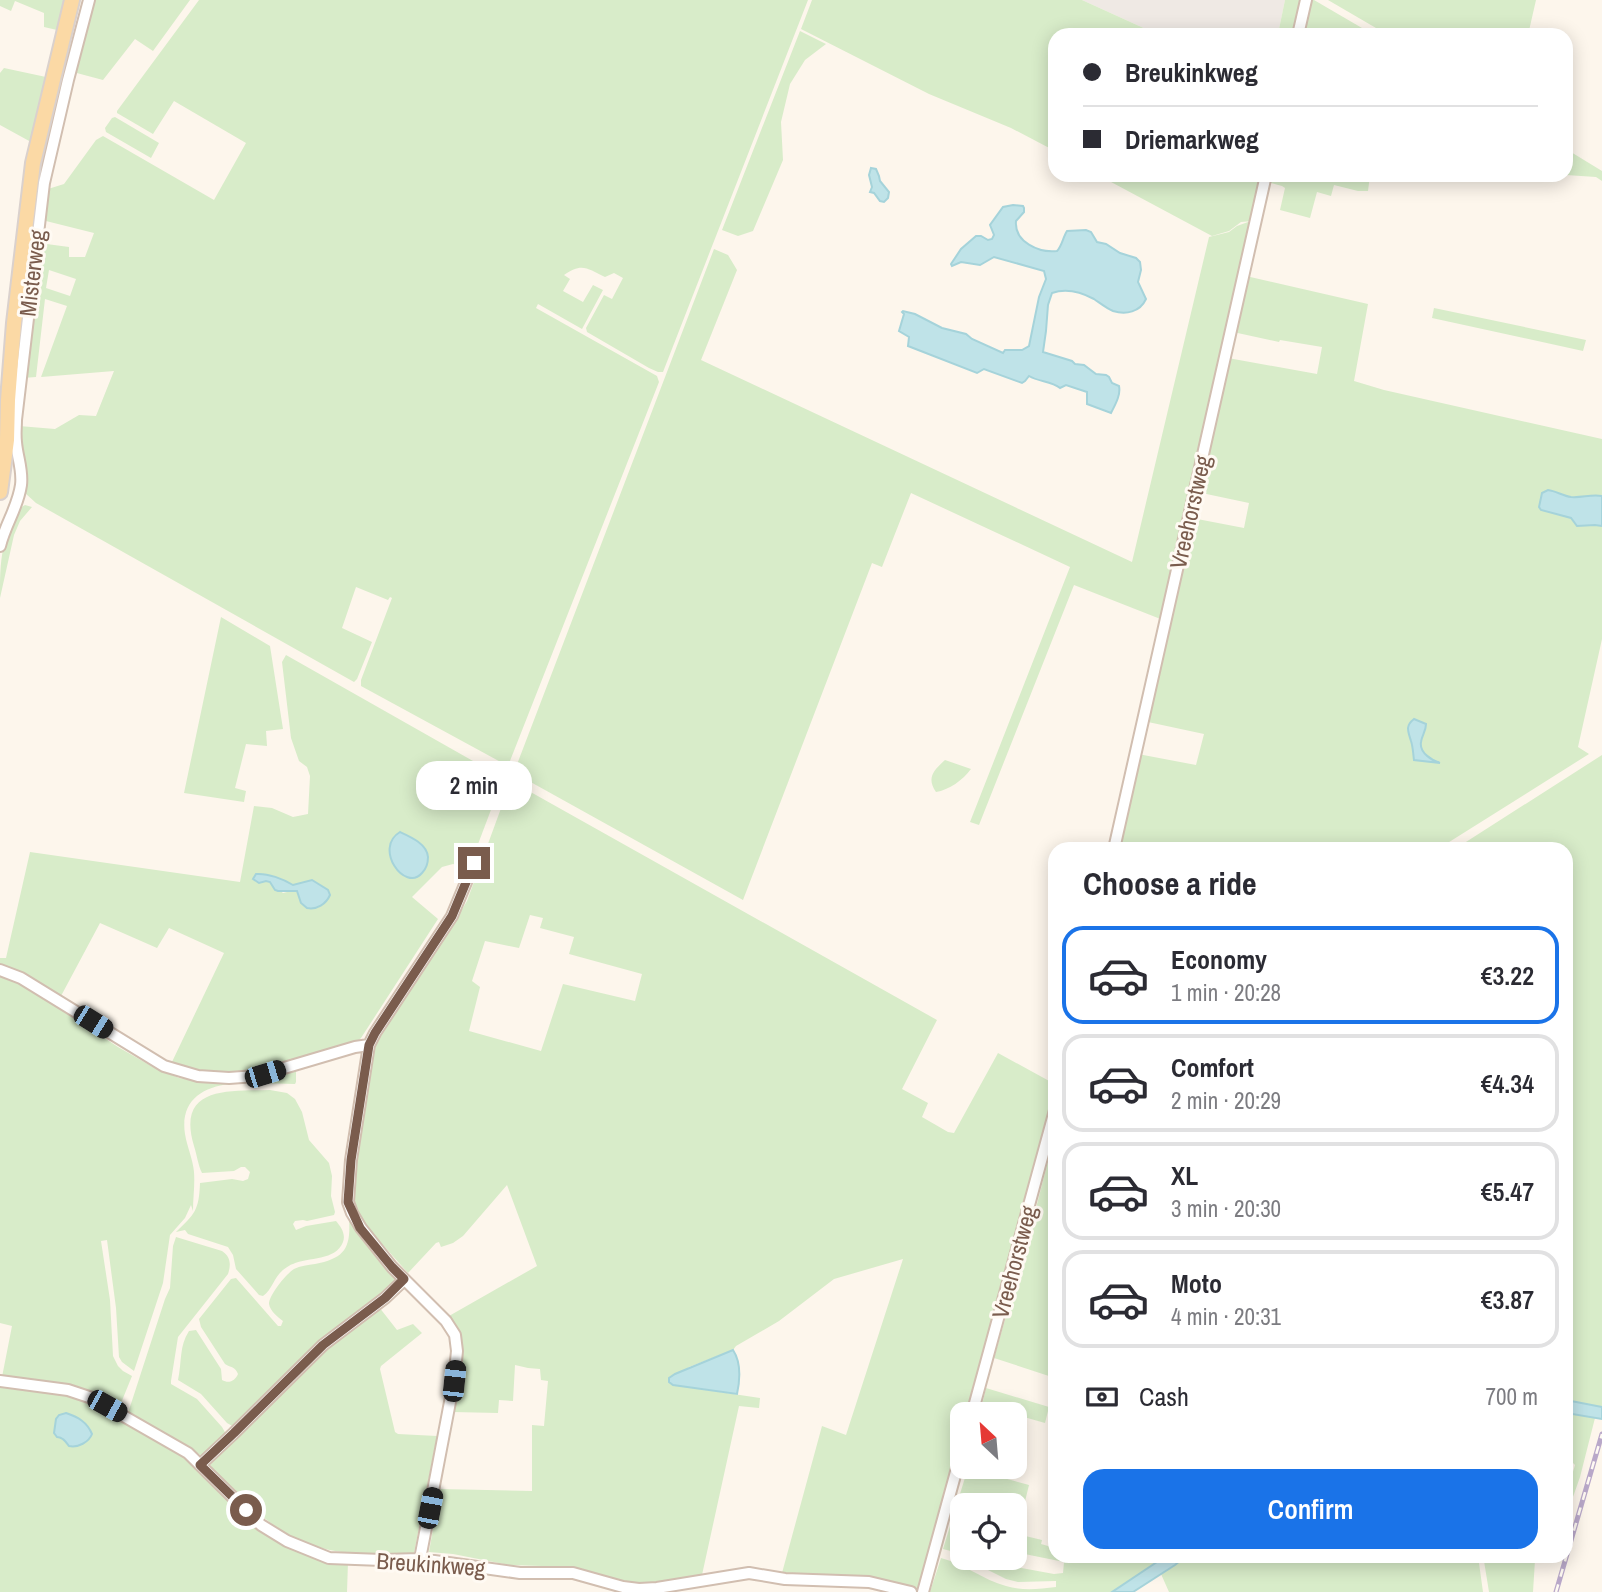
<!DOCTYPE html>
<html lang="en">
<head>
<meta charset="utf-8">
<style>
	body { margin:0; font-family:"Archivo Narrow",sans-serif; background:#f7f7f7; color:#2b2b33; height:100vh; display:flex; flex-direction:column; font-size:26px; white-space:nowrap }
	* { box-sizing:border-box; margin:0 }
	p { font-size:23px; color:#7c7c81 }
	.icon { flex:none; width:38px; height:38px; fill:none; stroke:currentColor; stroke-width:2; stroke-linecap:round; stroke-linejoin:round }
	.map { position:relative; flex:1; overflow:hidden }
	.side { position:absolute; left:1048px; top:842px; width:525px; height:721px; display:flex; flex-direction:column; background:#fff; border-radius:21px; box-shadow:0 4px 18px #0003 }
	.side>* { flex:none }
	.banner { position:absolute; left:1048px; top:28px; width:525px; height:154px; border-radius:21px; box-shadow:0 4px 18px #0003; display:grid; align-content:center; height:154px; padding:0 35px; background:#fff }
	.needle { width:46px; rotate:334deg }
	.controls { position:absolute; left:950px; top:1402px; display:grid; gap:14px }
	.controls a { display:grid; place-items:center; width:77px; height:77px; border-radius:14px; background:#fff; box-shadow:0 4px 18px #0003; font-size:35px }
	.end { position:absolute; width:32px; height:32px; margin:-16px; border:9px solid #7a5c4d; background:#fff; box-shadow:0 0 0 4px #fff }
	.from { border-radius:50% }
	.bubble { position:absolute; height:49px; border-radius:21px; background:#fff; box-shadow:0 4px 18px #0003; font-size:23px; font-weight:600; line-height:49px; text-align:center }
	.car { position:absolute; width:21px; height:42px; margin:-21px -10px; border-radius:9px; box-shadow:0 0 5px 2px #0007; background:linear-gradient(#222 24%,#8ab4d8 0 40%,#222 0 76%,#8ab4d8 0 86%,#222 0) }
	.banner b { display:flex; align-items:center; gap:24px; height:66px; font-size:26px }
	.banner b+b { border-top:2px solid #e1e1e2 }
	.banner i { width:18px; height:18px; background:#2b2b33 }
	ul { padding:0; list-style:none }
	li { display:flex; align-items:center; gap:21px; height:98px; margin:0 14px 10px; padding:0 21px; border:4px solid #e1e1e2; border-radius:21px }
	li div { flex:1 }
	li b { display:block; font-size:26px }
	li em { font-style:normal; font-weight:600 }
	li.on { border-color:#1a73e8 }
	li>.icon { width:63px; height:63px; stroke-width:1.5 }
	h2 { padding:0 35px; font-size:32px; line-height:84px }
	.pay { display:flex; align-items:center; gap:18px; height:77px; padding:0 35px; font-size:26px }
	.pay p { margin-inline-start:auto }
	.button { display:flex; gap:14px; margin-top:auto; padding:14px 35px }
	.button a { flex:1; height:80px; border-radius:21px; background:#1a73e8; color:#fff; font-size:28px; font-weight:600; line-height:80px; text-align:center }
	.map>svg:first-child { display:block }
	.industrial { fill:#efe9e4 }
	.green { fill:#d8ecc9; fill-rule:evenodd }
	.water { fill:#bfe3e8; stroke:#a5d3da; stroke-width:2 }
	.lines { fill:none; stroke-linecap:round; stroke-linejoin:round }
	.minor-casing { stroke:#d1beb0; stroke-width:14 }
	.major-casing { stroke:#dad1cd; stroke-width:18 }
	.minor { stroke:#fff; stroke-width:10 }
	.major { stroke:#fbd9a5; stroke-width:14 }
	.rail-casing { stroke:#b9a8c9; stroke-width:5 }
	.rail { stroke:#fffaf3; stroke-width:2.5; stroke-dasharray:8; stroke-linecap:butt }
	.route { stroke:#7a5c4d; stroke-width:9 }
	.labels { text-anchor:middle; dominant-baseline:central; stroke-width:6; stroke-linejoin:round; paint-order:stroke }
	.street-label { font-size:23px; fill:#7a5c4d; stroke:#fffaf3 }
</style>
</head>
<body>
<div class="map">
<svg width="1602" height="1592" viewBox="0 0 1602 1592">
	<rect width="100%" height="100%" fill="#fdf6ec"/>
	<!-- industrial -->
	<path class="industrial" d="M 1082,0 L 1285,0 L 1279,29 L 1295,33 L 1295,35 L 1159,35 Z"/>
	<!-- green -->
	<path class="green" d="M 0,0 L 64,0 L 57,30 L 44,27 L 44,13 L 15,1 L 11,11 L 0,6 Z
		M 93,0 L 190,0 L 153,51 L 135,39 L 103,80 L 73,72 Z
		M 199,0 L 808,0 L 663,372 L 658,372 L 649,368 L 587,332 L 586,328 L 604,295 L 612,299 L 623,278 L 614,273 L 605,277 C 588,269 582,262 564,275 L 570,279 L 563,291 L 583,302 L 593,285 L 603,290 L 582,329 L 538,304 L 536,308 L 657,376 L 659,382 L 508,766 L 361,686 L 361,680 L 392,598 L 390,597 L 388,600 L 356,587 L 342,628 L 372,642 L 357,679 L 354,682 L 36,503 L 25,493 L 19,426 L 55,429 L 79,415 L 96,416 L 114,371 L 41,377 L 67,306 L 45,299 L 36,377 L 23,378 L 39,243 L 69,247 L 69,257 L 85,257 L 94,233 L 42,220 L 48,189 L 64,184 L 96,140 L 103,136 L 214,200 L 246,143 L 174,101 L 153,134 L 117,113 L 117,111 ZM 49,270 L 76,279 L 70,296 L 46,288 Z
		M 812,0 L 1082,0 L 1159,35 L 1055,35 L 1055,151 L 1011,128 L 929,94 L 801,29 Z
		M 1285,0 L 1303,0 L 1295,33 L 1279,29 Z
		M 1308,0 L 1314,0 L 1374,35 L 1300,35 Z
		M 1328,0 L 1536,0 L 1528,35 L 1388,35 Z
		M 800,31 L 826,44 L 805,60 L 790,84 L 781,122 L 783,160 L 753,231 L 738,236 L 722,230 Z
		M 4,68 L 46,77 L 31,142 L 0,125 L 0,73 Z
		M 115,117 L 159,143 L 151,158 L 106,132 L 105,128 L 112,118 Z
		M 1566,149 L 1602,171 L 1602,181 L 1596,177 L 1566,175 Z
		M 1098,175 L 1263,175 L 1253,221 L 1241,222 L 1229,231 L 1212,236 Z
		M 1269,175 L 1370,175 L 1368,191 L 1358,191 L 1334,185 L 1331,196 L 1317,192 L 1310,218 L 1280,210 L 1285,188 L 1282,186 L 1267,182 Z
		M 1248,222 L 1252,223 L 1163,620 L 1074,585 L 979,825 L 970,822 L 1070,567 L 911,493 L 882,567 L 872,563 L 743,900 L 518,775 L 516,770 L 516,767 L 714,249 L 728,255 L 737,270 L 701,360 L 1132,562 L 1209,237 L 1229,232 L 1237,226 Z
		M 1246,276 L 1368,304 L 1354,381 L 1384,390 L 1602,439 L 1602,639 L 1578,747 L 1589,754 L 1438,849 L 1117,849 L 1138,754 L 1196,765 L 1204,734 L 1148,722 L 1192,518 L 1244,528 L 1249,503 L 1197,492 L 1228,358 L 1317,374 L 1322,347 L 1280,340 L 1279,342 L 1233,332 Z
		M 1434,308 L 1586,340 L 1583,351 L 1432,318 Z
		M 25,505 L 32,507 L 20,521 L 14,535 L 0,598 C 0,570 0,548 12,522 C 16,515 18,509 25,505 Z
		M 221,617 L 270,646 L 283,729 L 266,731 L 267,746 L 246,744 L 235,788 L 246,791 L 244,802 L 184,793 Z
		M 286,655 L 503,778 L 469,868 L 453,864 L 442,867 L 412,897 L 438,919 L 361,1038 L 357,1042 C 296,1059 234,1085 171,1064 L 224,953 L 169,928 L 157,948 L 100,923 L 61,996 C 42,985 22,969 0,967 L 0,958 L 6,958 L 30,852 L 240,882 L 254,806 L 272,808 L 293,817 L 308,814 L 310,776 L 307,767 L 299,761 L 291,738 L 282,662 ZM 403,833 L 424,846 L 422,873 C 416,878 411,878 403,876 ZM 265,874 C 271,878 277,878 283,880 C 289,882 290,885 297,884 L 315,909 C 302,909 301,900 297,891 L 295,890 L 283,893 L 270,882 L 266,881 Z
		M 1602,755 L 1602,1407 L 1599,1408 L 1566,1400 L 1566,849 L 1455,849 Z
		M 945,760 L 971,769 C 963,780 949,790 936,792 C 926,778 934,770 945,760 Z
		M 511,781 L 937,1020 L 902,1089 L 928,1103 L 922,1117 L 948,1132 L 954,1133 L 998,1053 L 1051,1082 L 1055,1086 L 1054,1099 L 1026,1211 L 970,1414 L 962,1414 L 962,1440 L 918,1589 L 883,1580 L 802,1577 L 782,1573 L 822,1426 L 846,1435 L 903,1259 L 834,1279 L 779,1321 L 736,1346 L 733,1350 L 689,1367 L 673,1385 L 760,1398 L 759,1408 L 739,1406 L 702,1575 L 643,1584 L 629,1583 L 574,1567 L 509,1565 L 453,1554 L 429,1552 L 440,1489 L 532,1491 L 532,1425 L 544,1426 L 548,1381 L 541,1380 L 540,1369 L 528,1368 L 515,1365 L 513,1401 L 499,1400 L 498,1413 L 453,1412 L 459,1332 L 449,1316 L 537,1266 L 507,1185 L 463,1236 L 453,1243 L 441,1247 L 439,1242 L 436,1243 L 408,1273 L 367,1227 L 355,1207 L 350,1191 L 374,1047 L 379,1034 L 448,933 L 467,901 ZM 530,915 L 543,918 L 540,928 L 574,937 L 569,954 L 642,974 L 635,1001 L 563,984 L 541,1051 L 469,1031 L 480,987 L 472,981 L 485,941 L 519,948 Z
		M 0,975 L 12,979 L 29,988 L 118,1047 L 153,1067 L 179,1078 L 207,1081 L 231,1082 L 230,1084 C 201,1087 180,1102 185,1134 C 187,1147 193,1159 194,1172 C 195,1185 193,1198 193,1211 L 191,1205 L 185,1218 L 170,1235 L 163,1283 L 134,1371 L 122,1362 L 119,1357 L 116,1308 L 107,1240 L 101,1241 L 110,1300 L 113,1356 L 118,1366 L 123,1371 L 132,1376 L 119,1408 L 2,1377 L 12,1326 L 0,1323 Z
		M 296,1068 L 296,1082 L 295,1084 L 253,1083 L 249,1081 Z
		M 270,1090 L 287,1093 L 295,1099 L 302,1112 L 309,1140 L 329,1163 L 332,1176 L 331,1196 L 335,1212 L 334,1215 L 307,1221 L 303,1220 L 295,1221 L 293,1224 L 296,1230 L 306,1226 L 336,1221 C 341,1227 346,1234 343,1242 C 336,1261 308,1257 293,1264 C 291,1264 284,1269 283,1270 C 274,1277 272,1290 263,1296 L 259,1295 L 236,1269 L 233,1255 L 228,1247 L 188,1234 L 185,1230 L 176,1232 C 195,1214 199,1210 200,1183 L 232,1179 L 243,1181 L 248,1179 L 250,1172 L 245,1167 L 241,1167 L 234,1171 L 202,1173 C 198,1165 197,1155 194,1146 C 176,1086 228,1091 270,1090 Z
		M 1055,1134 L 1055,1378 L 994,1358 L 1027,1243 Z
		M 349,1218 L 397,1282 L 234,1427 L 227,1423 L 201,1394 L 178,1380 C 182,1362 179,1346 189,1331 L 196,1330 L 221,1369 L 222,1380 C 229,1384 235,1381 238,1374 C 235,1366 231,1368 225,1364 L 201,1327 L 199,1319 L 231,1279 L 236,1278 L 278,1326 L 281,1326 L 283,1321 C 278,1317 270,1311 269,1304 C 269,1295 286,1274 294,1269 C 300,1266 308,1265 315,1264 C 345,1258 351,1248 349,1218 Z
		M 176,1237 L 222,1251 C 231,1257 231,1265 228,1274 L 178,1337 L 171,1381 L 171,1384 L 197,1399 L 222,1427 L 226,1434 L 204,1457 L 128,1413 L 165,1299 L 170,1288 L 173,1246 Z
		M 379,1307 L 397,1330 L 413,1324 L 422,1333 L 381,1366 L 380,1369 L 395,1432 L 398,1434 L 437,1436 L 414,1553 C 344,1557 301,1554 248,1504 C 234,1492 221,1479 210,1465 L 241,1431 L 315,1358 Z
		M 0,1385 L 59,1393 L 89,1403 L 176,1450 L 251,1521 L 348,1562 L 347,1592 L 0,1592 ZM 63,1414 L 82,1444 L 72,1447 L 60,1437 L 56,1419 Z
		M 986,1388 L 1049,1407 L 1045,1423 L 982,1405 Z
		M 1566,1413 L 1595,1418 L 1580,1477 L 1567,1514 L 1566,1495 L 1575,1465 L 1573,1463 L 1566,1464 Z
		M 968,1468 L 1029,1485 L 1017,1534 L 1042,1540 L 1041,1544 L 1055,1548 L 1055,1556 L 1090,1556 L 1126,1563 L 1137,1556 L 1166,1556 L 1112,1592 L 930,1592 L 941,1558 C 965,1564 983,1580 1006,1586 C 1023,1591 1039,1589 1056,1587 L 1056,1581 L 1018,1582 L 1006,1579 L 984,1568 L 1005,1565 L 1054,1574 L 1063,1573 L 1064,1562 L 1015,1552 L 1015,1505 L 962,1505 L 962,1554 L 943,1549 Z
		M 1186,1556 L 1478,1556 L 1483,1592 L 1169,1592 L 1161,1574 L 1175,1565 Z
		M 1526,1556 L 1532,1557 L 1535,1560 L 1533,1592 L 1489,1592 L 1484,1561 Z"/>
	<!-- water -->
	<path class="water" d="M 871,168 L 876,169 L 879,176 L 880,181 L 889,192 L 888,198 L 884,202 L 880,201 L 874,193 L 870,192 L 872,187 L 869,175 Z
		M 1013,205 L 1023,206 L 1024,208 L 1024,212 L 1016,221 C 1014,242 1039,253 1057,251 C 1062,246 1063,237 1067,231 L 1086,230 L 1091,232 L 1097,242 L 1106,244 L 1120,253 L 1136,258 L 1140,262 L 1141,270 L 1138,282 L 1146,299 C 1140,312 1126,315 1113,311 C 1106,308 1100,303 1094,299 C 1081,292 1066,288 1052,293 L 1048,305 L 1046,331 L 1043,352 L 1072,361 L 1075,364 L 1084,365 L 1096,374 L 1106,375 L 1109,377 L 1112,383 L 1119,386 C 1121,395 1115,405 1111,413 L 1087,404 L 1087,392 L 1066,385 L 1060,388 C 1051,381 1039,382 1029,376 L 1025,381 L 1022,383 L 984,369 L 977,373 L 908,346 L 909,337 L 899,331 L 904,314 L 902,312 L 903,311 L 915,314 L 942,328 L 966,334 L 972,339 L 1003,353 L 1005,350 L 1022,350 L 1029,346 L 1039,297 L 1046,279 L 1044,271 L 994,257 L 980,265 L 961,262 L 952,266 L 951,264 L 961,249 L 976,236 L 981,236 L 988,240 L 992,239 L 994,235 L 990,225 L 1003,207 Z
		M 1548,490 C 1556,491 1563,496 1571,497 C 1582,498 1591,494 1602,496 L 1602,526 L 1595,525 L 1577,526 L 1571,518 L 1541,510 L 1539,507 L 1542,493 Z
		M 1414,719 L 1426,724 C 1426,731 1422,735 1421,742 C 1419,753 1433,761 1440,763 L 1414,760 C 1413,753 1413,747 1411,741 C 1408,731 1405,726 1414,719 Z
		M 400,832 C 411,837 427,844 428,857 C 428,862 426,869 422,873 C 405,893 373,848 400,832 Z
		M 256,874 C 268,873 283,879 293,885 L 312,880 L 328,890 L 330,895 C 326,904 317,910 307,908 L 301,903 L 297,891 L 278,891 L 275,890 L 270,882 L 266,881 L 259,883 L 253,879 Z
		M 733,1350 C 741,1362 740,1380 737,1394 L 673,1385 L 669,1382 L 669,1378 L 675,1374 Z
		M 1566,1400 L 1602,1407 L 1602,1419 L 1566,1413 Z
		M 66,1413 C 78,1417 87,1422 92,1434 C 89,1442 78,1448 69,1446 C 66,1442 63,1437 57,1437 L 54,1433 L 56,1419 L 59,1415 Z
		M 1166,1556 L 1186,1556 L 1175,1565 L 1133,1592 L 1112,1592 Z"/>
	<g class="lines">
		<defs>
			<path id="minor" d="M 1298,35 L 1306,0
				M 0,546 C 5,525 18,507 21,485 C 23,470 17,456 16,442 C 15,434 16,427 16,420 L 44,183 L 68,80 L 89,0
				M 1114,849 L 1266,175
				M 0,970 L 21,978 L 164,1066 L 198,1076 L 229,1078 L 257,1076 L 355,1047 L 369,1045
				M 0,1381 L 68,1390 L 92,1398 L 188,1453 L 261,1525 L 287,1541 L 329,1558 L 382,1560 L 420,1559 L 520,1573 L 573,1573 L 623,1587 L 639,1589 L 657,1588 L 749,1573 L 785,1579 L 869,1582 L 911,1592
				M 972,1414 L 1055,1110
				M 200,1465 L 234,1433 L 323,1345 L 385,1298 L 404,1280
				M 420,1559 L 454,1381 L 457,1351 L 455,1335 L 446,1321 L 392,1267 L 361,1228 L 352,1213 L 348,1202 L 351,1160 L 369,1045 L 375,1033 L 452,916 L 474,863
				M 923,1592 L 962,1450"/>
			<path id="major" d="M 0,492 L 7,440 L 8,400 L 14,323 L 33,163 L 72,0"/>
		</defs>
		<!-- minor casing -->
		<use href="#minor" class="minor-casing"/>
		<!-- major casing -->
		<use href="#major" class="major-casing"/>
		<!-- minor -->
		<use href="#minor" class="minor"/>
		<!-- major -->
		<use href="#major" class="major"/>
		<defs>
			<path id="rail" d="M 1556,1592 L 1602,1434"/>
		</defs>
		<!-- rail casing -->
		<use href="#rail" class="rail-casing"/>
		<!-- rail -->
		<use href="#rail" class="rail"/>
	</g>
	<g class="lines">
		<!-- route -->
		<path class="route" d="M 246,1510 L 200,1465 L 234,1433 L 323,1345 L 385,1298 L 404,1279 L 392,1267 L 360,1228 L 348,1202 L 351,1160 L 369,1045 L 375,1033 L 452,916 L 474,863"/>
	</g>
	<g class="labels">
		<!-- street labels -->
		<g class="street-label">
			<text transform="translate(32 273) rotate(-83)">Misterweg</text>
			<text transform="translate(1190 512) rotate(-77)">Vreehorstweg</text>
			<text transform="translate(1014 1262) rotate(-75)">Vreehorstweg</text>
			<text transform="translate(431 1564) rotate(4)">Breukinkweg</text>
		</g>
	</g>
</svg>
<div class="controls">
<a><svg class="needle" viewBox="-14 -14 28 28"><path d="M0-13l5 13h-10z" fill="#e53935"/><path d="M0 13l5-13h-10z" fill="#7c7c81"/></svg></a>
<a><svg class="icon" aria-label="locate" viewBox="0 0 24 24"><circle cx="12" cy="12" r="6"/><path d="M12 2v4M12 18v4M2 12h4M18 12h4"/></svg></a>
</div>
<i class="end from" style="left:246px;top:1510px"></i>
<i class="end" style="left:474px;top:863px"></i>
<div class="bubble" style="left:416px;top:761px;width:116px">2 min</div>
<i class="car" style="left:93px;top:1022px;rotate:122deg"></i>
<i class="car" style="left:265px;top:1074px;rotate:73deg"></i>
<i class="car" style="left:454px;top:1381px;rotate:6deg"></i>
<i class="car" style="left:107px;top:1406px;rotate:119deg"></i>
<i class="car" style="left:430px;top:1508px;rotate:11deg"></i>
<div class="banner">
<b><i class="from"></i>Breukinkweg</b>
<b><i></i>Driemarkweg</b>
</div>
<section class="side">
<h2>Choose a ride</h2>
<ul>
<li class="on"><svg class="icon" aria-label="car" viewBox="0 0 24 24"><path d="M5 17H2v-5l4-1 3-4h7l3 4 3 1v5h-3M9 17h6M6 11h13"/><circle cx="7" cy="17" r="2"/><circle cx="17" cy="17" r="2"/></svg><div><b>Economy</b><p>1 min · 20:28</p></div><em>€3.22</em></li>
<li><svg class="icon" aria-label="car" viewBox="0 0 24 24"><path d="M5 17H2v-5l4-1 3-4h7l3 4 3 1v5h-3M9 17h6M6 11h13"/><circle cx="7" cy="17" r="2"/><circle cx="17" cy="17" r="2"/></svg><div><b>Comfort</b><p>2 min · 20:29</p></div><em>€4.34</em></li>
<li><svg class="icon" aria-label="car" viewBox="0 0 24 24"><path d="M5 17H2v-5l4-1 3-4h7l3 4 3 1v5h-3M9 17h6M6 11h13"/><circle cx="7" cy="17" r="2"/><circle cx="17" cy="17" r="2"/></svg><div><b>XL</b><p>3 min · 20:30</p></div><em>€5.47</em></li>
<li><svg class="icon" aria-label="car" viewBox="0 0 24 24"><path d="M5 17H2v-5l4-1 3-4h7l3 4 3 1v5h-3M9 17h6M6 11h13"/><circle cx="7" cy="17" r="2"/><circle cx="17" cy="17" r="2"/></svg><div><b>Moto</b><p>4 min · 20:31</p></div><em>€3.87</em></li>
</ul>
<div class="pay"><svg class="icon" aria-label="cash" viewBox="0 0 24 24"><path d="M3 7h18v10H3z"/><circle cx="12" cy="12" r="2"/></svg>Cash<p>700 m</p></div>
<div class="button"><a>Confirm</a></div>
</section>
</div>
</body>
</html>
